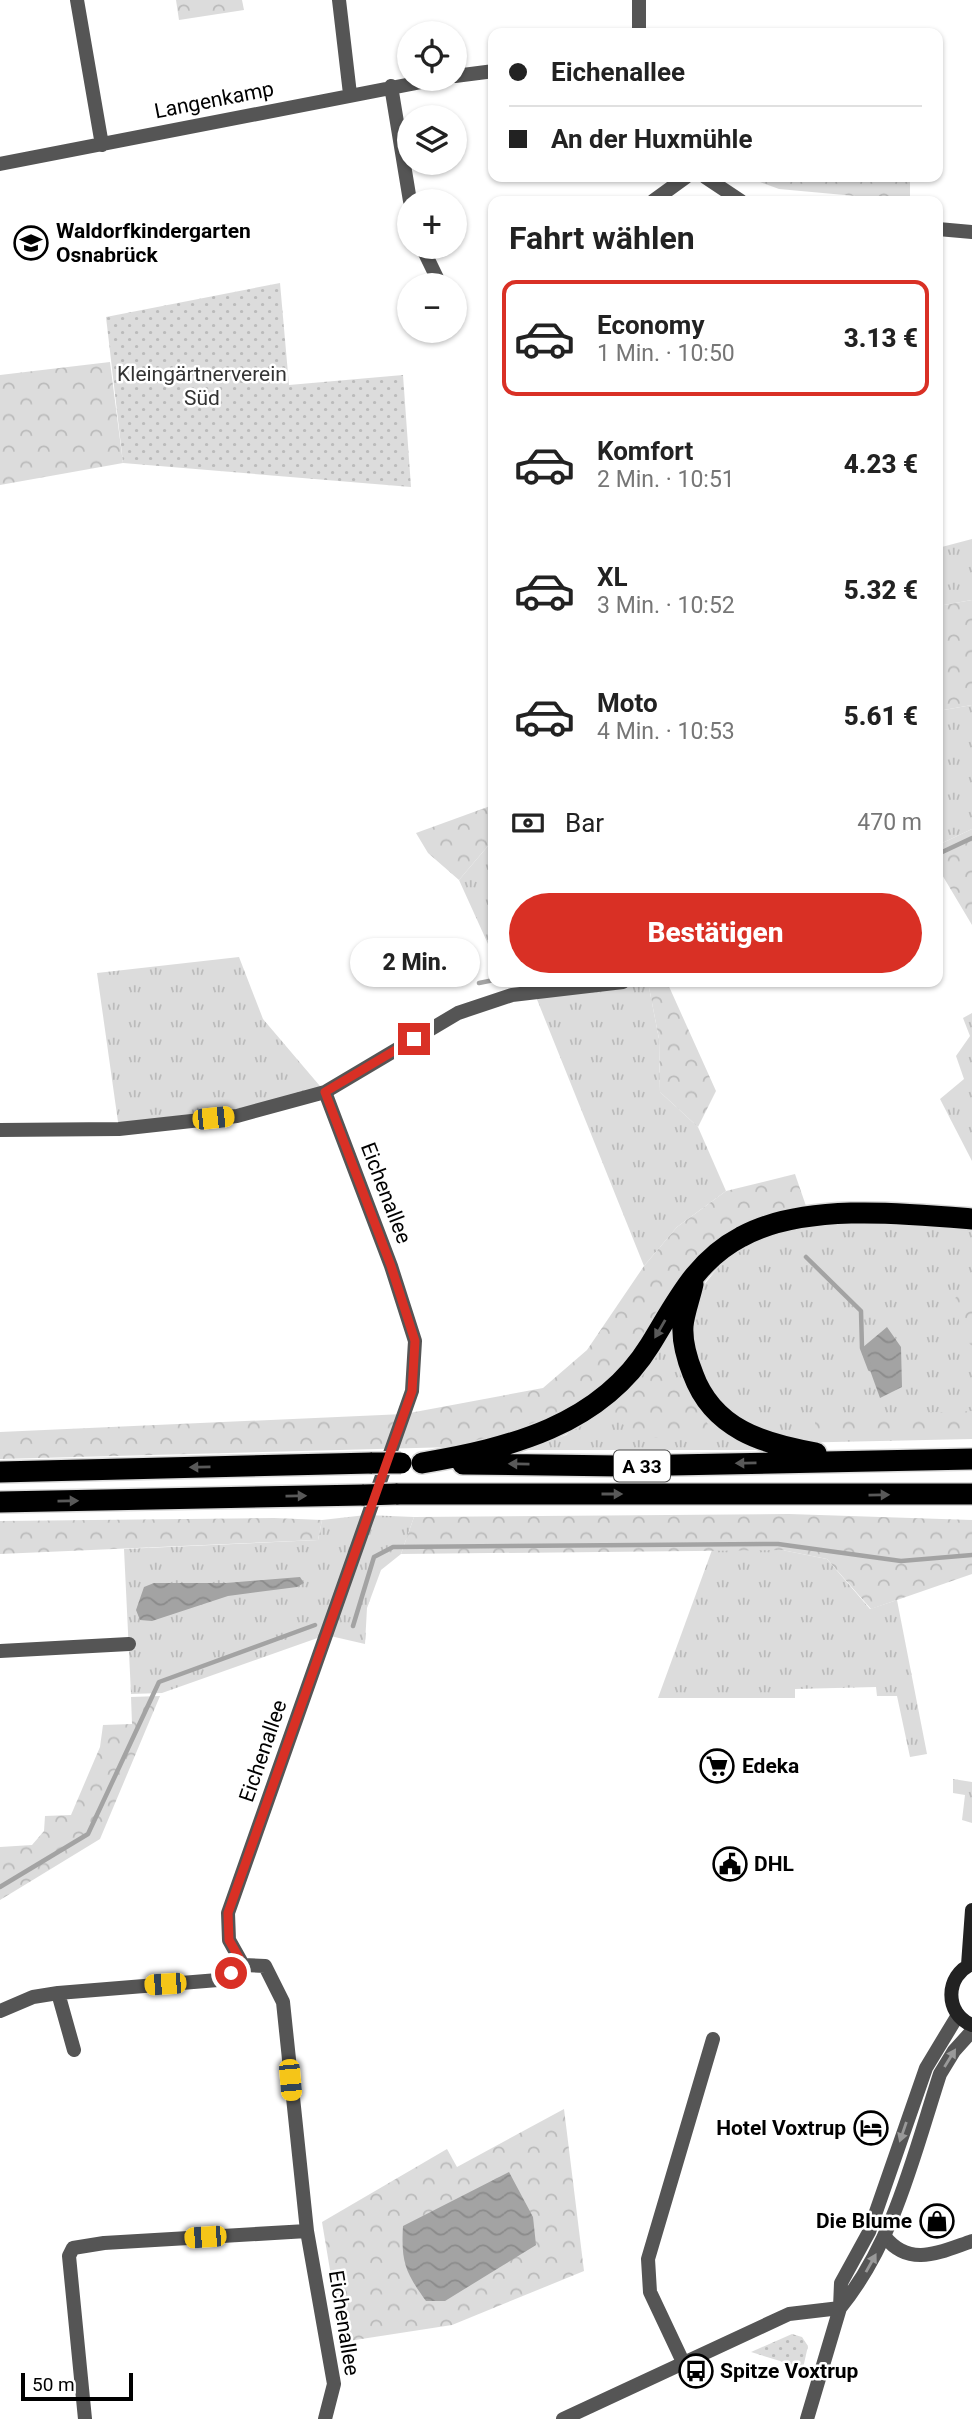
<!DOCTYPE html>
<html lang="de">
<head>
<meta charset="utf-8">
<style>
	body { margin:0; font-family:Roboto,sans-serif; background:#f2f2f2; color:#222; height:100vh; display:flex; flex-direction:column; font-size:26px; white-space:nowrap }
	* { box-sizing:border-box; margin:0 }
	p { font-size:23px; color:#767676 }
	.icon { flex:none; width:38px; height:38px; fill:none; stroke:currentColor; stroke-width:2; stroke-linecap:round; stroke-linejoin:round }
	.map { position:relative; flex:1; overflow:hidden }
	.drawer { position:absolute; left:488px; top:196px; width:455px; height:791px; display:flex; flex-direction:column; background:#fff; border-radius:14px; box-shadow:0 2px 5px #0004 }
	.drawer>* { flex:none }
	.banner { position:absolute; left:488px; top:28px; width:455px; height:154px; border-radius:14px; box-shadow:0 2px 5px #0004; display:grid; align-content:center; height:154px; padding:0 21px; background:#fff }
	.fabs { position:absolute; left:397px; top:21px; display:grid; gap:14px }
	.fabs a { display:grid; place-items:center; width:70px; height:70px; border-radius:50%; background:#fff; box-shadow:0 2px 5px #0004; font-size:35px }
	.scale { position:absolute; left:21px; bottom:18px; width:112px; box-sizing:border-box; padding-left:7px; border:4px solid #000; border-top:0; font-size:19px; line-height:24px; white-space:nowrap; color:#000; -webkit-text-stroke:5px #fff; paint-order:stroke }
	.end { position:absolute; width:32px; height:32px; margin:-16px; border:9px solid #d93025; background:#fff; box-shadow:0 0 0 4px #fff }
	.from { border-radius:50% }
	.bubble { position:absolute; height:49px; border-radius:24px; background:#fff; box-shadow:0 2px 5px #0004; font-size:23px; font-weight:800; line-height:49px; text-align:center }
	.car { position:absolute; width:21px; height:42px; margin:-21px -10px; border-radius:9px; box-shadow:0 0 5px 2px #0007; background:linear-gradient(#f5c518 24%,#345 0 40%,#f5c518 0 76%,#345 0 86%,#f5c518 0) }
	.banner b { display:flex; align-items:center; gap:24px; height:66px; font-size:26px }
	.banner b+b { border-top:2px solid #e0e0e0 }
	.banner i { width:18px; height:18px; background:#222 }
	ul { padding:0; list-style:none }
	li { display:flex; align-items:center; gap:21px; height:116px; margin:0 14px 10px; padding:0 7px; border:4px solid transparent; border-radius:14px }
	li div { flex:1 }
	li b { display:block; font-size:26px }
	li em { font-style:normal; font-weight:800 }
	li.active { border-color:#d93025 }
	li>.icon { width:63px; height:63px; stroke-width:1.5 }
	h2 { padding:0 21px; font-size:32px; line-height:84px }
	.pay { display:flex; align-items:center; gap:18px; height:77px; padding:0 21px; font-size:26px }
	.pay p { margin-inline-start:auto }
	.cta { display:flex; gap:14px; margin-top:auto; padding:14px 21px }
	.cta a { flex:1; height:80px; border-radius:42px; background:#d93025; color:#fff; font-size:28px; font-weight:800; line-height:80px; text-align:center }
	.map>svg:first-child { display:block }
	.grass { fill:url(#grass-tufts) }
	.forest { fill:url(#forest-crowns) }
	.garden { fill:url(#garden-dots) }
	.water { fill:url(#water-waves) }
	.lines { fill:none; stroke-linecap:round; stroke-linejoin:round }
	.stream { stroke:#a3a3a3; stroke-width:4.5 }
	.motorway-casing { stroke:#dbdbdb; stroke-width:24 }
	.minor { stroke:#555; stroke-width:14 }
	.tertiary { stroke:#555; stroke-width:14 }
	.secondary { stroke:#222; stroke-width:14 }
	.motorway { stroke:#000; stroke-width:21 }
	.motorway-bridge-casing { stroke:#dbdbdb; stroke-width:24; stroke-linecap:butt }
	.motorway-bridge { stroke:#000; stroke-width:21 }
	.oneway { fill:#595959 }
	.oneway2 { fill:#999 }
	.route { stroke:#d93025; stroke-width:9 }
	.labels { text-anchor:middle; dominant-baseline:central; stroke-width:5; stroke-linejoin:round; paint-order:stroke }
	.shield { fill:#fff; stroke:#4c4c4c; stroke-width:2 }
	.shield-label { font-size:19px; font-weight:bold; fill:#000 }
	.street-label { font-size:21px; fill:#000; stroke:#fff }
	.poi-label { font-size:21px; font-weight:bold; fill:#000; stroke:#fff; text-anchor:start }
	.park-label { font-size:21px; fill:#333; stroke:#fff }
</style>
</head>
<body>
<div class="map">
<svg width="972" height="2419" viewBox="0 0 972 2419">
	<defs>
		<pattern id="grass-tufts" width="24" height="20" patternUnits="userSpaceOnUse" patternTransform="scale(1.75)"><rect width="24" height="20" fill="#dcdcdc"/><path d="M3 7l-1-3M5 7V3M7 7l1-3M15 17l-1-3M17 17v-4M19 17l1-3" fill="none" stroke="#bbb"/></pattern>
		<pattern id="forest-crowns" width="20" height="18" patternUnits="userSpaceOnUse" patternTransform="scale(1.75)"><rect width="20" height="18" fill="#dcdcdc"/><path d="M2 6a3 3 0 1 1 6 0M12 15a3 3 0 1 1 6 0" fill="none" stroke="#bbb"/></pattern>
		<pattern id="garden-dots" width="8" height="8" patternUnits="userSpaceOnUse" patternTransform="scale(1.75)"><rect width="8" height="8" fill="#dcdcdc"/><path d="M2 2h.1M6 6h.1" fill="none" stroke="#bbb" stroke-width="1.8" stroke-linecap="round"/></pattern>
		<pattern id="water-waves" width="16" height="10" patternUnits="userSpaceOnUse" patternTransform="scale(1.75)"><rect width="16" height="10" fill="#a3a3a3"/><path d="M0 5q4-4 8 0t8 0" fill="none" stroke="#8b8b8b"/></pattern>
	</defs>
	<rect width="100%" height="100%" fill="#fff"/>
	<!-- grass -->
	<path class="grass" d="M 972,539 L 972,600 L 938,606 L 938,548 Z
		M 972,705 L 972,829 L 938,845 L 938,711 Z
		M 493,840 L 493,955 L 459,880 Z
		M 239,957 L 263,1019 L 325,1092 L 237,1116 L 119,1129 L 97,973 Z
		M 623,982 L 648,982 L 659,1039 L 660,1092 L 698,1127 L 726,1191 L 677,1227 L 644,1266 L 534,992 Z
		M 972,1013 L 972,1161 L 940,1099 L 964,1079 L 956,1056 L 970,1036 L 963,1018 Z
		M 892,1224 L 972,1229 L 972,1439 L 787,1443 L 756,1434 L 703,1388 L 689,1340 L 694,1312 L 704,1285 L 722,1262 L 750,1243 L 783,1231 L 815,1225 Z
		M 679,1309 C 687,1393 681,1411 763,1450 L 523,1450 L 566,1435 L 616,1398 Z
		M 366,1515 L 414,1517 L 401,1554 L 381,1570 L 367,1608 L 365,1644 L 326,1635 L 162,1693 L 131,1694 L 124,1549 L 318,1540 L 322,1520 Z
		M 712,1550 L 782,1550 L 827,1559 L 870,1609 L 897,1600 L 927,1754 L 910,1757 L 897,1696 L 877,1696 L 876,1687 L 795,1689 L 795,1698 L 658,1698 Z
		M 953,1779 L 972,1782 L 972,1823 L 962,1820 L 965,1795 L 953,1793 Z"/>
	<!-- forest -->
	<path class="forest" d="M 176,0 L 242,0 L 244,10 L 179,20 Z
		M 747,177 L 910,177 L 910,201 L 779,189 Z
		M 110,362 L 123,463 L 0,485 L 0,375 Z
		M 972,600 L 972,705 L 938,711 L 938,606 Z
		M 493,805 L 493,840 L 459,880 L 428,853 L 416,833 Z
		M 972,829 L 972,925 L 938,868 L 938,845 Z
		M 648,982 L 667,982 L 716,1091 L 698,1127 L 660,1092 L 659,1039 Z
		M 795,1174 L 806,1206 L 769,1214 L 732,1230 L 700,1252 L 679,1280 L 634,1360 L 545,1428 L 454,1447 L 0,1459 L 0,1432 L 404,1414 L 543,1388 L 587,1350 L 644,1266 L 677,1227 L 726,1191 Z
		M 972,1285 L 972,1346 L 962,1336 L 955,1298 Z
		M 665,1365 L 713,1431 L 651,1438 L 609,1417 L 639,1383 Z
		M 972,1411 L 972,1436 L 815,1437 L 815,1417 Z
		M 789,1514 L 972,1520 L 972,1574 L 871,1609 L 827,1559 L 782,1550 L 401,1554 L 414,1517 Z
		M 274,1518 L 322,1520 L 318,1540 L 0,1554 L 0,1521 Z
		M 160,1696 L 100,1839 L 0,1900 L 0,1847 L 32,1845 L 44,1831 L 45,1816 L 71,1815 L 100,1747 L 103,1725 L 132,1724 L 131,1697 Z
		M 564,2109 L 584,2271 L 452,2325 L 342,2342 L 322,2222 L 447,2149 L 457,2167 Z"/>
	<!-- garden -->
	<path class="garden" d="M 280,283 L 289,385 L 403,375 L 411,487 L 123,463 L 106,317 Z
		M 792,2334 L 802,2337 L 808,2346 L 803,2368 L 751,2352 Z"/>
	<!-- water -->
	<path class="water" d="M 887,1327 L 901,1347 L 902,1387 L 880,1398 L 862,1348 Z
		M 300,1577 L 304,1583 L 297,1587 L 228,1596 L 152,1621 L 140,1620 L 136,1610 L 144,1587 L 154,1583 L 226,1583 Z
		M 509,2172 L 533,2217 L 536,2245 L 445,2301 L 426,2301 C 405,2272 401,2262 403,2226 Z"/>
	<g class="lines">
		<!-- stream -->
		<path class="stream" d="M 938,854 L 972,838
			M 479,983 L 494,980
			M 806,1257 L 861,1311 L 862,1348 L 870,1369
			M 353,1626 L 374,1557 L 393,1547 L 778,1544 L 901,1561 L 972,1555
			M 0,1887 L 88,1834 L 159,1682 L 315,1625"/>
		<defs>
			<path id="motorway" d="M 693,1284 C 690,1298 684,1313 683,1326 C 682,1342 687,1359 693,1374 C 713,1429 763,1444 816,1453
				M 422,1463 C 509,1448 600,1426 650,1345 C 676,1303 695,1261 741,1237 C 802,1203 904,1213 972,1219
				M 463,1464 L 620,1466 L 972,1459
				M 0,1472 L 372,1463
				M 396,1494 L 972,1494
				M 0,1502 L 364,1495"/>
		</defs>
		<!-- motorway casing -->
		<use href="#motorway" class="motorway-casing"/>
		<!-- minor -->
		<path class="minor" d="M 77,0 L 102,145
			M 339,0 L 350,94
			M 639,0 L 639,33
			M 455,76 L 494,71
			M 391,86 L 410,201
			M 0,164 L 437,79
			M 705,177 L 741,201
			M 653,201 L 686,177
			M 938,229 L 972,232
			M 422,247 L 438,280
			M 325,1092 L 391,1266 L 415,1341 L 412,1391 L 228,1913 L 229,1940 L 243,1965 L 265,1966 L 283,2002 L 307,2231 L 334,2384 L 325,2419
			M 0,1130 L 119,1129 L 237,1116 L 325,1092 L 458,1013 L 512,995 L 623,982
			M 0,1651 L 129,1644
			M 58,1993 L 74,2050
			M 0,2011 L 33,1997 L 58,1993 L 218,1980 L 243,1965
			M 885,2237 C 910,2268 940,2252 972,2241
			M 683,2362 L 650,2292 L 648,2259 L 713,2039
			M 85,2419 L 69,2256 L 73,2248 L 104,2243 L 307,2231"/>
		<!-- tertiary -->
		<path class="tertiary" d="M 840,2308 C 894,2242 914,2154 940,2074 L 954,2051 L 972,2031
			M 563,2419 L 789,2314 L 840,2308
			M 807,2419 L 840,2308 L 841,2283 L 869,2232 L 926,2068 L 958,2015"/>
		<!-- secondary -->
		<path class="secondary" d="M 972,1964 C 945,1975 944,2014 972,2025
			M 968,1965 L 972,1910"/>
		<!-- motorway -->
		<use href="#motorway" class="motorway"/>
		<defs>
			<path id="motorway-bridge" d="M 372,1463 L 401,1463
				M 364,1495 L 396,1494"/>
		</defs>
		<!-- motorway-bridge casing -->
		<use href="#motorway-bridge" class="motorway-bridge-casing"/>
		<!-- motorway-bridge -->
		<use href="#motorway-bridge" class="motorway-bridge"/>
	</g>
	<!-- one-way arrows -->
	<defs><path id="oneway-solid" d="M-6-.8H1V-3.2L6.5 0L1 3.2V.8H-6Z" transform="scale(1.75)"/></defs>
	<g class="oneway">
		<use href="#oneway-solid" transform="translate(660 1329) rotate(120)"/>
		<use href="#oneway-solid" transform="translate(746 1463) rotate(179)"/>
		<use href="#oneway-solid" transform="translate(519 1464) rotate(-179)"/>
		<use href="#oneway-solid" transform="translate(200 1467) rotate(179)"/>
		<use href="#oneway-solid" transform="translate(612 1494)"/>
		<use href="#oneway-solid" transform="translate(879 1495) rotate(-1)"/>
		<use href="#oneway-solid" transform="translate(296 1496) rotate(-1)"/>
		<use href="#oneway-solid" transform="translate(68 1501) rotate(-1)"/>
	</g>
	<g class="oneway2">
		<use href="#oneway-solid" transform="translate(950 2058) rotate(-58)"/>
		<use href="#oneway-solid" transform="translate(903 2132) rotate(109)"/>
		<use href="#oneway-solid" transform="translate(871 2263) rotate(-61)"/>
	</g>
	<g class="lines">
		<!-- route -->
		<path class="route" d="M 231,1973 L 243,1965 L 229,1940 L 228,1913 L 412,1391 L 415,1341 L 391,1266 L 325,1092 L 414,1039"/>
	</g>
	<!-- icons -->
	<defs>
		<symbol id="school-ring" viewBox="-11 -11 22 22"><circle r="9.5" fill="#fff" stroke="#000" stroke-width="1.5"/><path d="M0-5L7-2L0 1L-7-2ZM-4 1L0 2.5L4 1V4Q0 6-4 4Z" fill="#000"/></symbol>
		<symbol id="supermarket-ring" viewBox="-11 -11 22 22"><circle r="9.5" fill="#fff" stroke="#000" stroke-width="1.5"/><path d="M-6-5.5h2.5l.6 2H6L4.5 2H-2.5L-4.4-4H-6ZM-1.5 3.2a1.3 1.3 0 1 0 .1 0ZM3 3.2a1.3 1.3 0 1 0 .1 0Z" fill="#000"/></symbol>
		<symbol id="civic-ring" viewBox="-11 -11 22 22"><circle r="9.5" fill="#fff" stroke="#000" stroke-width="1.5"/><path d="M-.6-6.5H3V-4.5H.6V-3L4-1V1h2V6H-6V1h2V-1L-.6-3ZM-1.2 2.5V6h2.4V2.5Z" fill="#000"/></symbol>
		<symbol id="hotel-ring" viewBox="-11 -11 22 22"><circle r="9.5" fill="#fff" stroke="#000" stroke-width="1.5"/><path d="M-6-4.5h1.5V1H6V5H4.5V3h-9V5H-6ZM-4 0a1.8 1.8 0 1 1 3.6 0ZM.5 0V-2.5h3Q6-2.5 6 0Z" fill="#000"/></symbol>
		<symbol id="shop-ring" viewBox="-11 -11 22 22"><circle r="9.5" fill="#fff" stroke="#000" stroke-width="1.5"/><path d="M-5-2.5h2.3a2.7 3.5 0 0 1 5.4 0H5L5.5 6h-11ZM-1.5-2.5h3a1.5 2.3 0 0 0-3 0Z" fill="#000"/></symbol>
		<symbol id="bus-ring" viewBox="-11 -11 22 22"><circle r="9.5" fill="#fff" stroke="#000" stroke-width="1.5"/><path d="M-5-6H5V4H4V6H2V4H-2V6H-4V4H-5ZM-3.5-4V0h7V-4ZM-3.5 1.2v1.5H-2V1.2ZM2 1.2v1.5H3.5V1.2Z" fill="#000"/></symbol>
	</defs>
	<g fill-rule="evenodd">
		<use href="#school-ring" x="12" y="224" width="38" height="38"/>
		<use href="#supermarket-ring" x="698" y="1747" width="38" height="38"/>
		<use href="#civic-ring" x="711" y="1845" width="38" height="38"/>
		<use href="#hotel-ring" x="852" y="2109" width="38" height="38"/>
		<use href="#shop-ring" x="918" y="2202" width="38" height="38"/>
		<use href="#bus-ring" x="677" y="2352" width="38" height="38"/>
	</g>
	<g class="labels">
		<!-- shield labels -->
		<rect class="shield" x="614" y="1450.5" width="56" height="31" rx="5"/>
		<g class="shield-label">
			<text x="642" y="1466">A 33</text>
		</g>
		<!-- street labels -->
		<g class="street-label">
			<text transform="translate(214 100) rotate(-11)">Langenkamp</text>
			<text transform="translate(386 1193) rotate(69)">Eichenallee</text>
			<text transform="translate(263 1751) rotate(-71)">Eichenallee</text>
			<text transform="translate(344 2323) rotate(81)">Eichenallee</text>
		</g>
		<!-- poi labels -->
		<g class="poi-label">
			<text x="56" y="231">Waldorfkindergarten<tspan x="56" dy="24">Osnabrück</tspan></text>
			<text x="742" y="1766">Edeka</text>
			<text x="754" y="1864">DHL</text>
			<text x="846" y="2128" text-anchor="end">Hotel Voxtrup</text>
			<text x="912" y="2221" text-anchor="end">Die Blume</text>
			<text x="720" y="2371">Spitze Voxtrup</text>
		</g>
		<!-- park labels -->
		<g class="park-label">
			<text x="202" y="374">Kleingärtnerverein<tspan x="202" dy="24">Süd</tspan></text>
		</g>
	</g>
</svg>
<div class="fabs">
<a><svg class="icon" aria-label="locate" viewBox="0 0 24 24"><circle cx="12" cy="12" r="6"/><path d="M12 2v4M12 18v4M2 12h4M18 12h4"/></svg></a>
<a><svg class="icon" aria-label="layers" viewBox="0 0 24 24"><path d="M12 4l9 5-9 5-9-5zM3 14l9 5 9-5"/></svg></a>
<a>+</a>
<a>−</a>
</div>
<div class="scale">50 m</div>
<i class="end from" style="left:231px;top:1973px"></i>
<i class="end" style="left:414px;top:1039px"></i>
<div class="bubble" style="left:350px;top:938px;width:130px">2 Min.</div>
<i class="car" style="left:213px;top:1118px;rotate:84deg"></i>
<i class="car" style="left:165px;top:1984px;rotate:266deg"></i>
<i class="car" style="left:290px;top:2080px;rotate:175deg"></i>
<i class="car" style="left:205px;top:2237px;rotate:266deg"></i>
<div class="banner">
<b><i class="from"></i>Eichenallee</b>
<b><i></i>An der Huxmühle</b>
</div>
<section class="drawer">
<h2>Fahrt wählen</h2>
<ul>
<li class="active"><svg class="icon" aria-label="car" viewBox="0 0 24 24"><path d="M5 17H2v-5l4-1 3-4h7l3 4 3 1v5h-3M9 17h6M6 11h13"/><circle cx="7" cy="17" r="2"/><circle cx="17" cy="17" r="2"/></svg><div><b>Economy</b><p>1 Min. · 10:50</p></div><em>3.13 €</em></li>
<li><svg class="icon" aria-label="car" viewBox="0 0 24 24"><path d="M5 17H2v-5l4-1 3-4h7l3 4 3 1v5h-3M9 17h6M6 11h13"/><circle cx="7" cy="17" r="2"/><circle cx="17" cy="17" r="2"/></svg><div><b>Komfort</b><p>2 Min. · 10:51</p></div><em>4.23 €</em></li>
<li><svg class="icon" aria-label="car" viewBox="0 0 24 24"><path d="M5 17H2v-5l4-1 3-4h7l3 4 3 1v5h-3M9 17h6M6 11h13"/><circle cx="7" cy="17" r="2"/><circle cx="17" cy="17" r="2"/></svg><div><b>XL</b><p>3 Min. · 10:52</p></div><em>5.32 €</em></li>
<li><svg class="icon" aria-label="car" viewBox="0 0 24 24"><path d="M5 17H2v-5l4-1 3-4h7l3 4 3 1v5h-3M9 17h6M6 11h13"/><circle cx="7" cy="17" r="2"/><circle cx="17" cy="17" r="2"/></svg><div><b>Moto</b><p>4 Min. · 10:53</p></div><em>5.61 €</em></li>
</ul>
<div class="pay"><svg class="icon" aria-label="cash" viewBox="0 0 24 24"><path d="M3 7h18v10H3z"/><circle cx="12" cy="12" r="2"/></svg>Bar<p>470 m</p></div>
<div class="cta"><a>Bestätigen</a></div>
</section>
</div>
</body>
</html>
